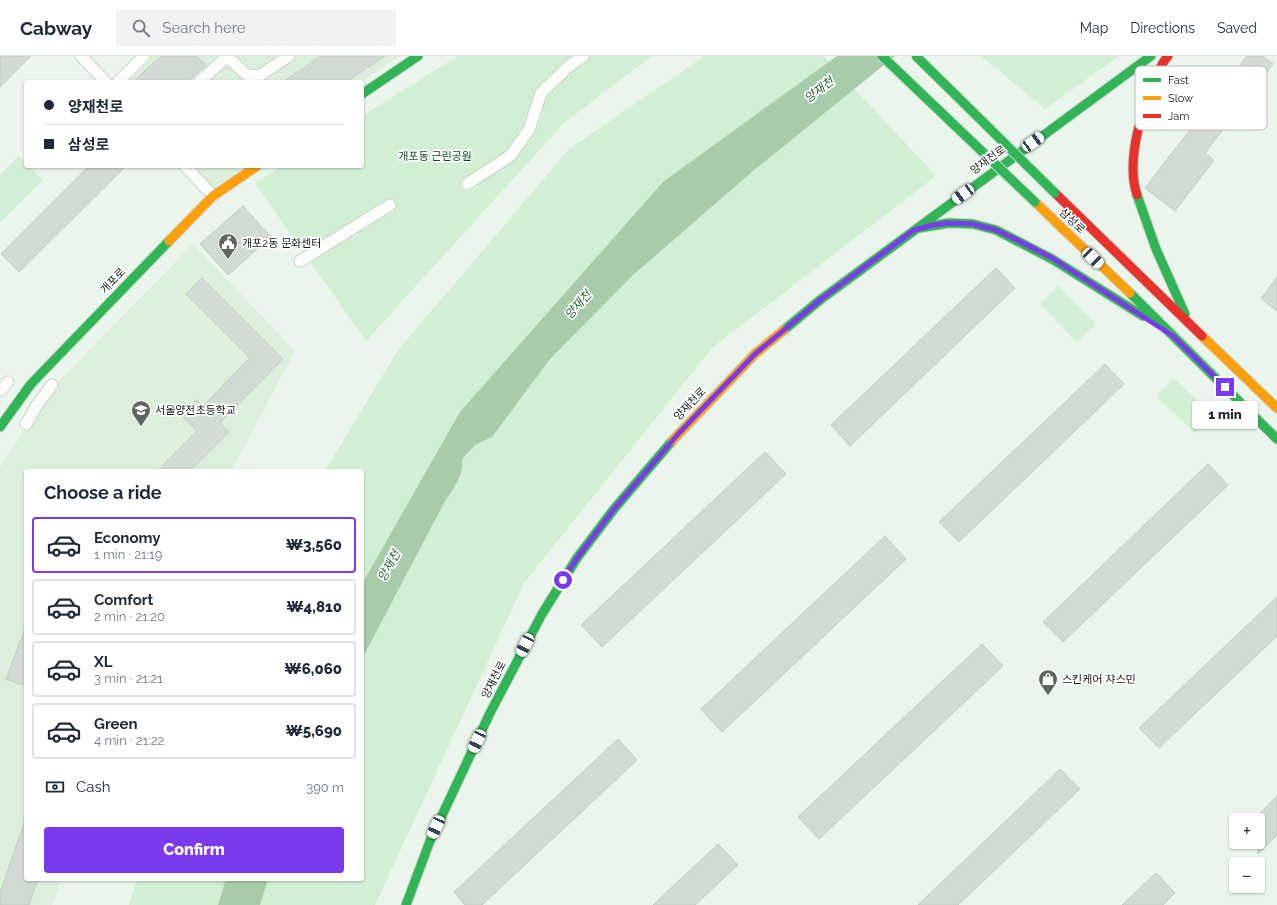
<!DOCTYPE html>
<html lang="en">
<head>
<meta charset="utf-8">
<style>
	body { margin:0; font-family:Raleway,"Noto Sans KR",sans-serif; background:#f2f2f3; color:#1f2937; height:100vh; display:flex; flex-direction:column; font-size:15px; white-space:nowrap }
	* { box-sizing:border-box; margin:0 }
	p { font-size:13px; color:#747a83 }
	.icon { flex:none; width:22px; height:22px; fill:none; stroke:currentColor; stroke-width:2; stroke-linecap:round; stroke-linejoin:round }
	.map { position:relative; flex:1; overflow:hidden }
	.details { position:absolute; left:24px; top:413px; width:340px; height:412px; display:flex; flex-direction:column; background:#fff; border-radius:4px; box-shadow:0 1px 3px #0004 }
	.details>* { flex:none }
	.hud { position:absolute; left:24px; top:24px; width:340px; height:88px; border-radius:4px; box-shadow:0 1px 3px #0004; display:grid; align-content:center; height:88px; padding:0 20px; background:#fff }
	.buttons { position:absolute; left:1229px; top:757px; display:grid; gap:8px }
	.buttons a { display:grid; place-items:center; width:36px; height:36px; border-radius:4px; background:#fff; box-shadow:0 1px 3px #0004; font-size:20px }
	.end { position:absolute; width:18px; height:18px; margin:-9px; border:5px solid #7c3aed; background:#fff; box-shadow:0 0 0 2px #fff }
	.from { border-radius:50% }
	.bubble { position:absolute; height:28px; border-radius:4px; background:#fff; box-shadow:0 1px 3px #0004; font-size:13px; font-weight:800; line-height:28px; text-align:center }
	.car { position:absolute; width:12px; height:24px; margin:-12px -6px; border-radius:5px; box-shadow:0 0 3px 1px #0007; background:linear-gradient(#fff 24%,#345 0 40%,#fff 0 76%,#345 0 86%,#fff 0) }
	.hud b { display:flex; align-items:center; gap:14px; height:38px; font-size:15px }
	.hud b+b { border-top:1px solid #e0e1e3 }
	.hud i { width:10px; height:10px; background:#1f2937 }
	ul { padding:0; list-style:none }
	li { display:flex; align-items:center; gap:12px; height:56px; margin:0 8px 6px; padding:0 12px; border:2px solid #e0e1e3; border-radius:4px }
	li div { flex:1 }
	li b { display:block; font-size:15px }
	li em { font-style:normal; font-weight:800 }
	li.selected { border-color:#7c3aed }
	li>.icon { width:36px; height:36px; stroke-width:1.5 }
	h2 { padding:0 20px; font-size:18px; line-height:48px }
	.pay { display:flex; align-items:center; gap:10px; height:44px; padding:0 20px; font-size:15px }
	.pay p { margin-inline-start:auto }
	.button { display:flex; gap:8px; margin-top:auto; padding:8px 20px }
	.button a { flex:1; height:46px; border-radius:4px; background:#7c3aed; color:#fff; font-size:16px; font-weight:800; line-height:46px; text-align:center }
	header { display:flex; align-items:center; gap:24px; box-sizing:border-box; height:56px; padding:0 20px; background:#fff; border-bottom:1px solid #e0e1e3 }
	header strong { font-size:19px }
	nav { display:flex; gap:22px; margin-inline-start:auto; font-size:14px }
	.search { width:280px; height:36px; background:#f2f2f3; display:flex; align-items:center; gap:10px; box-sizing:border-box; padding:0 14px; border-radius:4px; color:#747a83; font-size:15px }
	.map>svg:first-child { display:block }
	.built { fill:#dcefdd }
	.green { fill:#d2efd4 }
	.water { fill:#a8cbab }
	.building { fill:#d2dbd3; stroke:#c2cbc3 }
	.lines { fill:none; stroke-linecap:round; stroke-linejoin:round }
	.street-casing { stroke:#cad3cb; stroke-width:13 }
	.fast-casing { stroke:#cad3cb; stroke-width:11 }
	.slow-casing { stroke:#cad3cb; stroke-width:11 }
	.jam-casing { stroke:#cad3cb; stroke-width:11 }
	.street { stroke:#fcfefc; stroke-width:11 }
	.fast { stroke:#30b455; stroke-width:9 }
	.slow { stroke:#ff9f0a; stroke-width:9 }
	.jam { stroke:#e5322d; stroke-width:9 }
	.fast-bridge-casing { stroke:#cad3cb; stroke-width:11; stroke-linecap:butt }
	.fast-bridge { stroke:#30b455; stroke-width:9 }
	.route { stroke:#7c3aed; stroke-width:5 }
	.labels { text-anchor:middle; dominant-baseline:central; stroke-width:3.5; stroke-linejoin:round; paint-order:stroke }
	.park-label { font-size:11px; fill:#074d1a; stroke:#fff }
	.street-label { font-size:11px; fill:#131a14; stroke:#fff }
	.poi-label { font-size:11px; fill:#131a14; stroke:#fff; text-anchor:start }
	.water-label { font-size:12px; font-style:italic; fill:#276532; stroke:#fff }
	.key { fill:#fff; stroke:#b8bab8; stroke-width:1 }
	.key-label { font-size:11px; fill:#131a14 }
</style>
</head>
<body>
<header>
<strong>Cabway</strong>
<div class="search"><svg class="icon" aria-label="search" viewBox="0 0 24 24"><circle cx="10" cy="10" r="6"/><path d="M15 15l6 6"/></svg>Search here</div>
<nav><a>Map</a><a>Directions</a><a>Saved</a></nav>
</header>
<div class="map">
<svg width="1277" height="849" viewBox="0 0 1277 849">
	<rect width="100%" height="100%" fill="#eaf6eb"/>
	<!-- built -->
	<path class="built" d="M 147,0 L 399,0 L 362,26 L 120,26 Z
		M 189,110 L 245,110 L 212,133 Z
		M 193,188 L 295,295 L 231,415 L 26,415 L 26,823 L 61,823 L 52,849 L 0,849 L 0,411 L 54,330 Z"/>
	<!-- green -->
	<path class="green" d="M 458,0 L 652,0 L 564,67 L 366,285 L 255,127 L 282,110 L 362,110 L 362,60 Z
		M 705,0 L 824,0 L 936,120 L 713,291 L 524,527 L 375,849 L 129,849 L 137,823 L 362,823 L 362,415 L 325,415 L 398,294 L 570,92 Z
		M 981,0 L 1119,0 L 1045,53 Z
		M 19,100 L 26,107 L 26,110 L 29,110 L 43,124 L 0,167 L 0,119 Z
		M 1058,230 L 1096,268 L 1077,286 L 1040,248 Z
		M 1174,322 L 1212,359 L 1194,377 L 1156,340 Z"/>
	<!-- water -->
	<path class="water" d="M 837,0 L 895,0 L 753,115 L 633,219 L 550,303 L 492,381 L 475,389 L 462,403 C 464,418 455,431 446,443 L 362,603 L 362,528 L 460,356 L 663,126 Z
		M 226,823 L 268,823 L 260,849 L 218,849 Z"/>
	<!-- building -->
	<path class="building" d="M 0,0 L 31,0 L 0,31 Z
		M 161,0 L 196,0 L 206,9 L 187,26 L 133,26 Z
		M 321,0 L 385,0 L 346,26 L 283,26 Z
		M 1247,0 L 1263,0 L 1273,8 L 1205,97 L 1214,104 L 1175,155 L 1145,132 Z
		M 89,110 L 126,110 L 19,216 L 1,198 Z
		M 243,150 L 271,181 L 228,219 L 200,188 Z
		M 996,212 L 1015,232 L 850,390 L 831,369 Z
		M 1277,221 L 1277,255 L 1261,243 Z
		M 202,222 L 283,303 L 220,367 L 229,376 L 190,415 L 157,415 L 197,375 L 181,359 L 196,344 L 203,350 L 250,302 L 186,238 Z
		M 1105,308 L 1124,328 L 959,486 L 939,466 Z
		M 765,396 L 786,418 L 602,591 L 581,569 Z
		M 1208,408 L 1228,429 L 1063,586 L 1043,566 Z
		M 885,480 L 906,503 L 722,676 L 701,653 Z
		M 1277,541 L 1277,580 L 1159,692 L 1139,672 Z
		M 25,573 L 26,573 L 26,630 L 6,623 Z
		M 982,588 L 1003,610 L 819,783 L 798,761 Z
		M 618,683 L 637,704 L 482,849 L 465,849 L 454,836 Z
		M 1060,713 L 1080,733 L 958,849 L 918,849 Z
		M 1277,740 L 1277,779 L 1258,798 L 1258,759 Z
		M 24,767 L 26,767 L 26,823 L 38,823 L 29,849 L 0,849 L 0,837 Z
		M 718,788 L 738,809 L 695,849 L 653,849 Z
		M 1156,817 L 1175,837 L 1163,849 L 1122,849 Z"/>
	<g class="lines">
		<defs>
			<path id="street" d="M 81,0 L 106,26
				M 226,0 L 247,19 L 259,20 L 289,0
				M 118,26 L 144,0
				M 199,26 L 228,0
				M 185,110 L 213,140
				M 467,128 L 510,100 L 529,74 L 541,37 L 568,11 L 583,0
				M 300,205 L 390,149
				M 0,335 L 8,326
				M 26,368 L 37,349 L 52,329"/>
			<path id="fast" d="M 362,38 L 418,0
				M 1137,139 L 1156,193 L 1185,258
				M 919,172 L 949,167 L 973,168 L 996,174 L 1052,203 L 1143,260
				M 1130,237 L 1277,383
				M 784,274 L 820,244 L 1151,0
				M 0,371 L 31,328 L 169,185
				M 406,849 L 430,785 L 490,657 L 542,558 L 577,502 L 614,453 L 672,385"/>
			<path id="slow" d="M 1035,146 L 1130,237
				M 169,185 L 213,140 L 257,110
				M 1202,280 L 1277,352
				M 672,385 L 755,298 L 784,274"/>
			<path id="jam" d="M 1055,137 L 1202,280
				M 1137,139 C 1126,106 1140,61 1152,30 C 1157,19 1160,9 1168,0"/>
		</defs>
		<!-- street casing -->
		<use href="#street" class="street-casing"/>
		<!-- fast casing -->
		<use href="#fast" class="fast-casing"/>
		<!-- slow casing -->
		<use href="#slow" class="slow-casing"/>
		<!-- jam casing -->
		<use href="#jam" class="jam-casing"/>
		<!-- street -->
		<use href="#street" class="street"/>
		<!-- fast -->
		<use href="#fast" class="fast"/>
		<!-- slow -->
		<use href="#slow" class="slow"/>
		<!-- jam -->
		<use href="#jam" class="jam"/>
		<defs>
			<path id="fast-bridge" d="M 882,0 L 1035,146
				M 916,0 L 1055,137"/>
		</defs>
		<!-- fast-bridge casing -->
		<use href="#fast-bridge" class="fast-bridge-casing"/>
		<!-- fast-bridge -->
		<use href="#fast-bridge" class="fast-bridge"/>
	</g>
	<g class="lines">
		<!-- route -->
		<path class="route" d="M 563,524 L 577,502 L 614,453 L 679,377 L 755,298 L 820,244 L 914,174 L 933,169 L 949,167 L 973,168 L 996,174 L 1021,186 L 1052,202 L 1173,280 L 1225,331"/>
	</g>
	<!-- icons -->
	<defs>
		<symbol id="civic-pin" viewBox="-11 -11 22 30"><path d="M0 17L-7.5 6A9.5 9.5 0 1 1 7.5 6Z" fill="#5e675f" stroke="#fff"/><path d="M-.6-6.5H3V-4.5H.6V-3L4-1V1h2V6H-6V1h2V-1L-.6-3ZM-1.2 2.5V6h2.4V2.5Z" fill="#fff"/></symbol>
		<symbol id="school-pin" viewBox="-11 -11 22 30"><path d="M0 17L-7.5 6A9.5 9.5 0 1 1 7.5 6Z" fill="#5e675f" stroke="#fff"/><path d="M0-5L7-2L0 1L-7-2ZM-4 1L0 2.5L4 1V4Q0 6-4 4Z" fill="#fff"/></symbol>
		<symbol id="shop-pin" viewBox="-11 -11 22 30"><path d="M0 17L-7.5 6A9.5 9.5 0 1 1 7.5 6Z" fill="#5e675f" stroke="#fff"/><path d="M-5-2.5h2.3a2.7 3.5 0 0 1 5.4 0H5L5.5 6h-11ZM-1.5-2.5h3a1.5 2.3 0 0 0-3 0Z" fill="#fff"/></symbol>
	</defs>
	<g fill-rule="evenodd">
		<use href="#civic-pin" x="217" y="176" width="22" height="30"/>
		<use href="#school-pin" x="130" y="343" width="22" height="30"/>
		<use href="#shop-pin" x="1037" y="612" width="22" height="30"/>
	</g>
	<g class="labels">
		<!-- park labels -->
		<g class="park-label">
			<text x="435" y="100">개포동 근린공원</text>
		</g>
		<!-- street labels -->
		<g class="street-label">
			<text transform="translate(988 104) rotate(-36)">양재천로</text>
			<text transform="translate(1072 165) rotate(44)">삼성로</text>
			<text transform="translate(113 225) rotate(-46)">개포로</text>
			<text transform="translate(690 348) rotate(-46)">양재천로</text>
			<text transform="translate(494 624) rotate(-63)">양재천로</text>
		</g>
		<!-- poi labels -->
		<g class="poi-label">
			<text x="242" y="187">개포2동 문화센터</text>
			<text x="155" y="354">서울양전초등학교</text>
			<text x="1062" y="623">스킨케어 쟈스민</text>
		</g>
		<!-- water labels -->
		<g class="water-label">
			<text transform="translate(819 34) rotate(-37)">양재천</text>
			<text transform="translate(578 249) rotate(-48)">양재천</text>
			<text transform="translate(389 510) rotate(-61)">양재천</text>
		</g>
	</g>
	<!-- legend -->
	<rect x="1135" y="10" width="132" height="64" rx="6" class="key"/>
	<rect x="1143" y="22" width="18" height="4" fill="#30b455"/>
	<rect x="1143" y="40" width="18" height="4" fill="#ff9f0a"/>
	<rect x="1143" y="58" width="18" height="4" fill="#e5322d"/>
	<g class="key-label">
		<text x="1168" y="28">Fast</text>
		<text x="1168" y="46">Slow</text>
		<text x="1168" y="64">Jam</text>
	</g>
</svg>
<div class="buttons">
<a>+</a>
<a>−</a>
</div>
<i class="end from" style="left:563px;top:524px"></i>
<i class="end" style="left:1225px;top:331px"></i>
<div class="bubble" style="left:1192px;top:345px;width:66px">1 min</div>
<i class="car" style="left:1033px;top:86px;rotate:54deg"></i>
<i class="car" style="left:963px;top:138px;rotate:234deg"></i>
<i class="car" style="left:1093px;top:202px;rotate:134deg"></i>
<i class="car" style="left:525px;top:589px;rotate:207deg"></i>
<i class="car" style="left:477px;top:685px;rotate:205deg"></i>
<i class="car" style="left:436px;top:771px;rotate:205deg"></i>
<div class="hud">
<b><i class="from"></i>양재천로</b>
<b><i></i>삼성로</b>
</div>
<section class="details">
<h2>Choose a ride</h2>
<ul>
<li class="selected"><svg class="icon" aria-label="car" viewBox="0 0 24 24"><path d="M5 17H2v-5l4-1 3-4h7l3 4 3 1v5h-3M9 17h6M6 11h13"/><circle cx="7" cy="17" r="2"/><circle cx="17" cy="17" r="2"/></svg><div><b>Economy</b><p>1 min · 21:19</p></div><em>₩3,560</em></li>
<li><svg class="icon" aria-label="car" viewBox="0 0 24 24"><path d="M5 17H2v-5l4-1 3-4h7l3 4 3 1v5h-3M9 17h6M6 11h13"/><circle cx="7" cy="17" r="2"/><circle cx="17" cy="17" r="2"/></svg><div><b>Comfort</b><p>2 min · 21:20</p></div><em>₩4,810</em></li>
<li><svg class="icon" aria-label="car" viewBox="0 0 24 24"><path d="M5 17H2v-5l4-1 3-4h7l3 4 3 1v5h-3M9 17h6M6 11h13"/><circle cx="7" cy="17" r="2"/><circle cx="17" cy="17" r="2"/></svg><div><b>XL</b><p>3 min · 21:21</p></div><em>₩6,060</em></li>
<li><svg class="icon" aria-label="car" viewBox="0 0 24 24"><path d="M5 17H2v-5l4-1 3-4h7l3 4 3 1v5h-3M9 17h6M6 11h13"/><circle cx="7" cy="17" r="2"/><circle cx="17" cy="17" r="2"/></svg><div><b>Green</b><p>4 min · 21:22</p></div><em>₩5,690</em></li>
</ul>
<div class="pay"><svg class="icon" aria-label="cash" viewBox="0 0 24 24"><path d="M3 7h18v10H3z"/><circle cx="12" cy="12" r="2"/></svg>Cash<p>390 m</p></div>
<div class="button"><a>Confirm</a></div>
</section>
</div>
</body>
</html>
